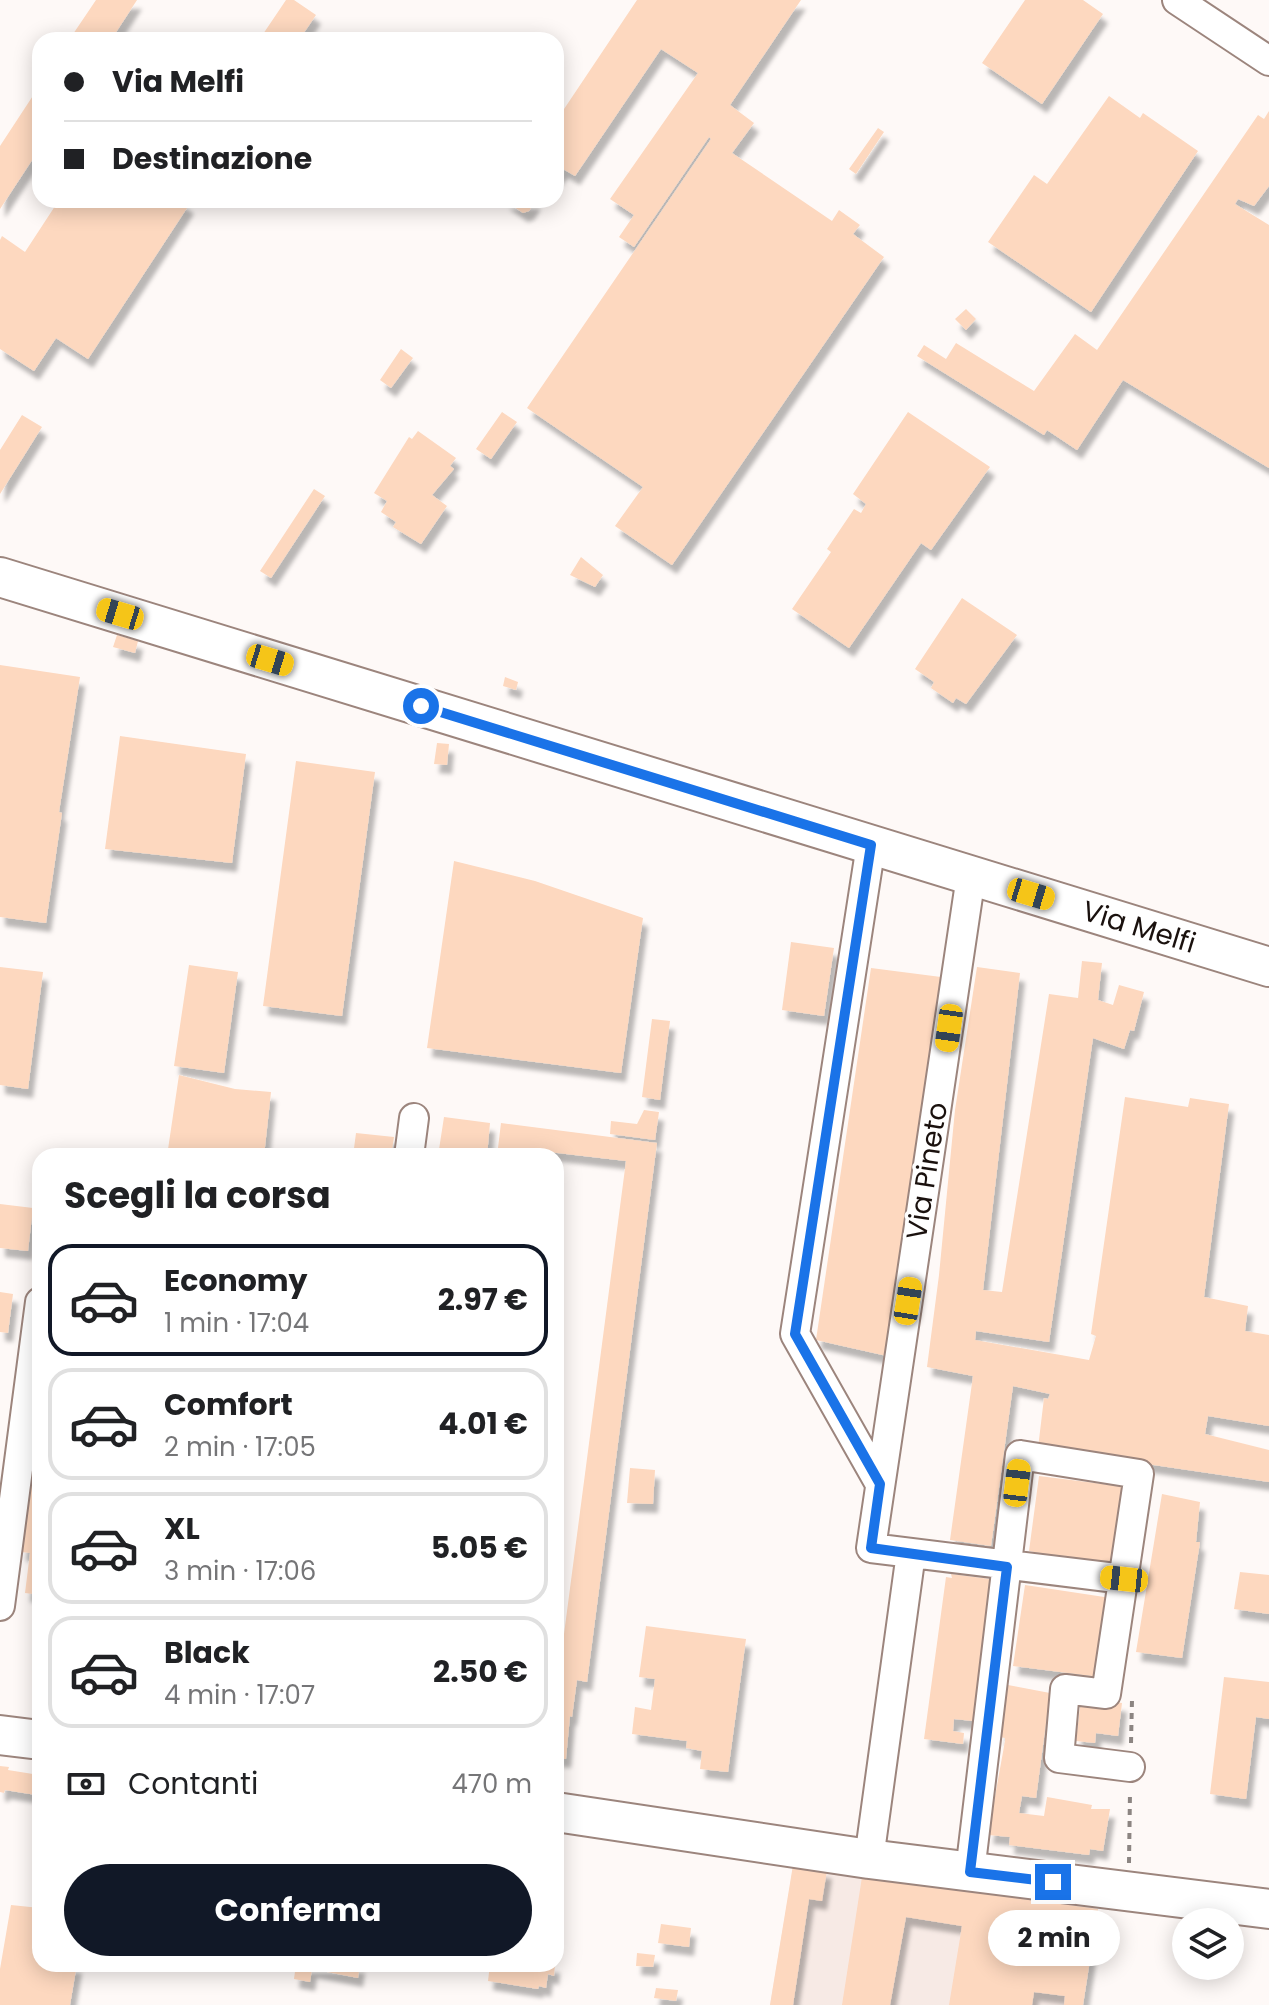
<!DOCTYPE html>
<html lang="it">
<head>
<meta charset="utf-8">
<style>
	body { margin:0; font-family:Poppins,sans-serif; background:#f6f6f6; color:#202124; height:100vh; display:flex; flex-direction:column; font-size:30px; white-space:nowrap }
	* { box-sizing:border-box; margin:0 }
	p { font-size:26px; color:#757577 }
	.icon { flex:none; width:44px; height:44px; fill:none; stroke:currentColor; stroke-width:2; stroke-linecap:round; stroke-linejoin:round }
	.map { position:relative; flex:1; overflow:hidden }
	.sheet { position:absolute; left:32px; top:1148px; width:532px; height:824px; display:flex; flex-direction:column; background:#fff; border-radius:24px; box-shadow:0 4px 20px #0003 }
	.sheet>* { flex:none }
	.hud { position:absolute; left:32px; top:32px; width:532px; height:176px; border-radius:24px; box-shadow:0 4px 20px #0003; display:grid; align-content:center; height:176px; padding:0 32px; background:#fff }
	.buttons { position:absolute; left:1172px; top:1908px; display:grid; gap:16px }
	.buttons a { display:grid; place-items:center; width:72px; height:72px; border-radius:50%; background:#fff; box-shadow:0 4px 20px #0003; font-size:40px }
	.end { position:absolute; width:36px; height:36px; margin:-18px; border:10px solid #1a73e8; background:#fff; box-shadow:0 0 0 4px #fff }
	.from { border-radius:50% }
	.bubble { position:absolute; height:56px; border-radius:28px; background:#fff; box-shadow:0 4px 20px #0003; font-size:26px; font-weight:700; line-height:56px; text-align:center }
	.car { position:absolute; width:24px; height:48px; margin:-24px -12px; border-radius:10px; box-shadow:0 0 6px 2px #0007; background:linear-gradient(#f5c518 24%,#345 0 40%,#f5c518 0 76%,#345 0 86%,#f5c518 0) }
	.hud b { display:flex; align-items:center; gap:28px; height:76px; font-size:30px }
	.hud b+b { border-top:2px solid #e0e0e0 }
	.hud i { width:20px; height:20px; background:#202124 }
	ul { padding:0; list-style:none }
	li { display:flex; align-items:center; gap:24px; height:112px; margin:0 16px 12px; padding:0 16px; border:4px solid #e0e0e0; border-radius:24px }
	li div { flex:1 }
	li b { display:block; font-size:30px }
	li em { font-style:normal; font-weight:700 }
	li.current { border-color:#111827 }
	li>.icon { width:72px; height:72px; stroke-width:1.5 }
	h2 { padding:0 32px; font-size:36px; line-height:96px }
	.pay { display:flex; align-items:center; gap:20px; height:88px; padding:0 32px; font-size:30px }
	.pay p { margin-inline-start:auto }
	.button { display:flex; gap:16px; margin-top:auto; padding:16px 32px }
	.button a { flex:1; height:92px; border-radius:48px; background:#111827; color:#fff; font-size:32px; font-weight:700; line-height:92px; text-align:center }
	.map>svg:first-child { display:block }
	.built { fill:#f7eae5 }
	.building { fill:#fdd8bf; filter:url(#shadow) }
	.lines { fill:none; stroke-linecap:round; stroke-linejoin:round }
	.street-casing { stroke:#9c857d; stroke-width:32 }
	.secondary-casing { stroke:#9c857d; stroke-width:42 }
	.path { stroke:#8c8582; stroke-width:4; stroke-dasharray:6 6; stroke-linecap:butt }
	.street { stroke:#fff; stroke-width:28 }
	.secondary { stroke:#fff; stroke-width:38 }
	.route { stroke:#1a73e8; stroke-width:10 }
	.labels { text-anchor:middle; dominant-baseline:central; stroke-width:7; stroke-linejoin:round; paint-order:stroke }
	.street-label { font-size:28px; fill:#1a110e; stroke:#fff }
</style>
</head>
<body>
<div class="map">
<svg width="1269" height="2005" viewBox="0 0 1269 2005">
	<defs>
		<filter id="shadow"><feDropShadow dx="5" dy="9" stdDeviation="2" flood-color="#0004"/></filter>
	</defs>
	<rect width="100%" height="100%" fill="#fef9f7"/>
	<!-- built -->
	<path class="built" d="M 794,1862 L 1096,1906 L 1081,2005 L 770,2005 Z"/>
	<!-- building -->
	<path class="building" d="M 96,0 L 137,0 L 111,40 L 69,40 Z
		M 286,0 L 294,0 L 316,15 L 299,40 L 259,40 Z
		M 637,0 L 801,0 L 730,105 L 754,123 L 732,153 L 832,221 L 839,210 L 860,225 L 853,234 L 884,257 L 672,565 L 615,526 L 643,487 L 527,408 L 711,139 L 709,137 L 634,247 L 619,237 L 634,215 L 610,199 L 698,73 L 661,49 L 575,176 L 563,169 L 556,178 L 556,121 Z
		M 1025,0 L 1083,0 L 1103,14 L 1042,104 L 982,63 Z
		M 40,85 L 40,148 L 0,209 L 0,146 Z
		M 1109,96 L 1140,118 L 1143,113 L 1198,151 L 1091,312 L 988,242 L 1034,175 L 1047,184 Z
		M 1269,111 L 1269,186 L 1254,206 L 1238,199 L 1235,204 L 1269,225 L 1269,468 L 1123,380 L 1077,450 L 1047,430 L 1044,435 L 917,356 L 924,345 L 946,359 L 956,343 L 1034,391 L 1075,334 L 1097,350 L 1258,115 L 1264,119 Z
		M 878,128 L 884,132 L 856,174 L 849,169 Z
		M 59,200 L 182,200 L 189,205 L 88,359 L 56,338 L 34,371 L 0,349 L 0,240 L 2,236 L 25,252 Z
		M 504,200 L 536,200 L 529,211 L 523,213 Z
		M 966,309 L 976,319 L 966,330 L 955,319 Z
		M 401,349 L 413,358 L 391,388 L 380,380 Z
		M 502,412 L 517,422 L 491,459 L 476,449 Z
		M 908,412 L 990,467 L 931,550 L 921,543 L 849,648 L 792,609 L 831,552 L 827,549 L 854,509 L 861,513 L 866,504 L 853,494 Z
		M 22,415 L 42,427 L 0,494 L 0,450 Z
		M 418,431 L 456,458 L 450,466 L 454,469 L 432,495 L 447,506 L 421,544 L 393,527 L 396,522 L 381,512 L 387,501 L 374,493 L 409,437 L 412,439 Z
		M 314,489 L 325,496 L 271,578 L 260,571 Z
		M 581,557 L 603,575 L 595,587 L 570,575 Z
		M 962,598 L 1017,635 L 966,704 L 956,698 L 953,703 L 931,688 L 934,682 L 915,669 Z
		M 117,635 L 138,641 L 135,653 L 113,647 Z
		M 0,665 L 80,677 L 59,812 L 62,813 L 46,923 L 0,917 Z
		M 505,677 L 518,682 L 516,690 L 503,686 Z
		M 120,736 L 246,754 L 232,863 L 105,849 Z
		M 437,743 L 449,744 L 447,765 L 434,764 Z
		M 296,761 L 375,772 L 342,1016 L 263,1006 Z
		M 454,861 L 535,881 L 643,918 L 621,1073 L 427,1048 Z
		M 791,942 L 834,948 L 824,1016 L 782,1010 Z
		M 1082,961 L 1102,963 L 1098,1000 L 1113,1005 L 1119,985 L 1144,992 L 1134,1031 L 1130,1030 L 1124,1049 L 1093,1038 L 1049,1342 L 976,1331 L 975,1340 L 1089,1360 L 1096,1336 L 1091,1334 L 1125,1097 L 1188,1107 L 1190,1098 L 1229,1104 L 1204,1297 L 1248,1306 L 1245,1331 L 1269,1335 L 1269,1426 L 1208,1416 L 1205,1434 L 1269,1450 L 1269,1482 L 1038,1448 L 1044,1398 L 1048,1399 L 1050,1394 L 1013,1386 L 991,1546 L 950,1540 L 973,1376 L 927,1367 L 939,1275 L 955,1110 L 977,967 L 1020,973 L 983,1290 L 1002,1292 L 1049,994 L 1078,998 Z
		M 189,965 L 238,972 L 224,1073 L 174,1066 Z
		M 0,967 L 43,972 L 28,1089 L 0,1085 Z
		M 871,968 L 941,977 L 887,1356 L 816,1340 Z
		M 652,1019 L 670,1021 L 660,1100 L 642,1097 Z
		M 179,1075 L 235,1089 L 271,1092 L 264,1156 L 167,1156 Z
		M 644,1110 L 659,1112 L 655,1140 L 610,1134 L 611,1121 L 637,1124 Z
		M 444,1117 L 490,1123 L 487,1156 L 438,1156 Z
		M 501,1123 L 657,1143 L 587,1682 L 577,1680 L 572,1717 L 570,1716 L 566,1759 L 556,1758 L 556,1633 L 564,1634 L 626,1161 L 523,1149 L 522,1156 L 497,1156 Z
		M 356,1133 L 394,1137 L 391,1156 L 353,1156 Z
		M 0,1204 L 33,1208 L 28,1251 L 0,1248 Z
		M 0,1292 L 13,1294 L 8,1333 L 0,1332 Z
		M 32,1467 L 40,1467 L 40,1595 L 25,1593 L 30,1553 L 21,1552 Z
		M 630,1468 L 655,1470 L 653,1504 L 627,1503 Z
		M 1039,1476 L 1127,1487 L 1115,1567 L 1029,1551 Z
		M 1162,1494 L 1200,1502 L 1196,1542 L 1200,1542 L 1182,1658 L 1136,1652 Z
		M 1240,1572 L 1269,1575 L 1269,1614 L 1234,1609 Z
		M 951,1574 L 990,1579 L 992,1583 L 973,1721 L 954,1719 L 953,1731 L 964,1733 L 963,1744 L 924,1739 L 946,1577 L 952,1578 Z
		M 1025,1585 L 1111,1598 L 1100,1677 L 1013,1666 Z
		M 646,1626 L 746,1639 L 728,1772 L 700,1769 L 702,1751 L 686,1748 L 687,1741 L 632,1734 L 635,1707 L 651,1710 L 655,1679 L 639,1677 Z
		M 1224,1677 L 1269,1682 L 1269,1719 L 1256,1717 L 1246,1799 L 1210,1794 Z
		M 1008,1685 L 1050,1693 L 1036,1798 L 1022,1796 L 1019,1813 L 1044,1816 L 1047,1797 L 1092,1805 L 1091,1809 L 1110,1809 L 1103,1851 L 1090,1849 L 1089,1855 L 1009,1845 L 1010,1837 L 988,1835 L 1005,1741 L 1005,1738 L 1000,1737 Z
		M 1081,1698 L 1122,1703 L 1118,1736 L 1096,1733 L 1095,1743 L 1076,1741 Z
		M 0,1766 L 9,1767 L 8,1770 L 39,1775 L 36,1795 L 5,1790 L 4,1793 L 0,1792 Z
		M 793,1865 L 827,1870 L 822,1901 L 809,1899 L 793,2005 L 770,2005 Z
		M 862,1877 L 1098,1909 L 1083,2005 L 1064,2005 L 1065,1996 L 1034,1992 L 1032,2005 L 949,2005 L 962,1926 L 906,1917 L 890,2005 L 842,2005 Z
		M 11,1905 L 40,1908 L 40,1964 L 77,1964 L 70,2005 L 0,2005 L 0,1969 Z
		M 661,1924 L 691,1928 L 689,1947 L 658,1943 Z
		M 637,1953 L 655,1955 L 653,1967 L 636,1966 Z
		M 296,1964 L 360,1964 L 358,1978 L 312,1969 L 310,1982 L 294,1979 Z
		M 490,1964 L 555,1964 L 554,1976 L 548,1974 L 546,1988 L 539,1986 L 538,1989 L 488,1981 Z
		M 656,1988 L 678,1990 L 676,2001 L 654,1998 Z"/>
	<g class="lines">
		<defs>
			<path id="street" d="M 1177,0 L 1269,61
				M 871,845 L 795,1334 L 880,1484
				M 971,876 L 871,1548 L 1124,1579
				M 409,1156 L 414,1118
				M 0,1606 L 40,1302
				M 869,1859 L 911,1553
				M 970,1872 L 1020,1455 L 1139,1474 L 1106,1694 L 1065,1689 L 1059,1758 L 1130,1767"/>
			<path id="secondary" d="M 0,577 L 1269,967
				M 0,1735 L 40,1740
				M 556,1812 L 869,1859 L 1269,1909"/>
		</defs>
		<!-- street casing -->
		<use href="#street" class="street-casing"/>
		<!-- secondary casing -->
		<use href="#secondary" class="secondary-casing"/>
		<!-- path -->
		<path class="path" d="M 1131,1743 L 1132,1700
			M 1129,1863 L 1130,1792"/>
		<!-- street -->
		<use href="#street" class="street"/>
		<!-- secondary -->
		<use href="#secondary" class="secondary"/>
	</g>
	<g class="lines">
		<!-- route -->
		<path class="route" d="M 421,706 L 871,845 L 795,1334 L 880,1484 L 871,1548 L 1007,1567 L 970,1872 L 1053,1882"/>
	</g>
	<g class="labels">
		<!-- street labels -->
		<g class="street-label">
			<text transform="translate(1139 927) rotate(17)">Via Melfi</text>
			<text transform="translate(927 1171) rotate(-81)">Via Pineto</text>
		</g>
	</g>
</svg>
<div class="buttons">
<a><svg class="icon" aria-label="layers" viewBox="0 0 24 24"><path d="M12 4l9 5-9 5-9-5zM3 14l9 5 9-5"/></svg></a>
</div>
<i class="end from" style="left:421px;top:706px"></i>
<i class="end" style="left:1053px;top:1882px"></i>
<div class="bubble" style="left:988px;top:1910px;width:132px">2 min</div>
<i class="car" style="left:120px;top:614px;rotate:287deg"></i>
<i class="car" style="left:270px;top:660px;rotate:107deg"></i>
<i class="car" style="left:1031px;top:894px;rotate:107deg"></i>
<i class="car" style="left:949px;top:1028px;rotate:188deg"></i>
<i class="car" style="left:908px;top:1301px;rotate:9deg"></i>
<i class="car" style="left:1017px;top:1483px;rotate:7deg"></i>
<i class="car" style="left:1124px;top:1579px;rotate:276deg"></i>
<div class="hud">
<b><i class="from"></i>Via Melfi</b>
<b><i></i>Destinazione</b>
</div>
<section class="sheet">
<h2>Scegli la corsa</h2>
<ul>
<li class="current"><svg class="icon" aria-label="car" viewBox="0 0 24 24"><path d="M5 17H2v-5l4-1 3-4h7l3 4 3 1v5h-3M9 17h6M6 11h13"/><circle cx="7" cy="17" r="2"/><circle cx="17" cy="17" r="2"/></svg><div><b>Economy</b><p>1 min · 17:04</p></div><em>2.97 €</em></li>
<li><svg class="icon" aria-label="car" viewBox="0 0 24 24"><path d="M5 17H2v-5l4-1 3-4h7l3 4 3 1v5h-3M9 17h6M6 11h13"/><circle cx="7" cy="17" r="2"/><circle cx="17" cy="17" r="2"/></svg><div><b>Comfort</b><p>2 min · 17:05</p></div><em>4.01 €</em></li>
<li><svg class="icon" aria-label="car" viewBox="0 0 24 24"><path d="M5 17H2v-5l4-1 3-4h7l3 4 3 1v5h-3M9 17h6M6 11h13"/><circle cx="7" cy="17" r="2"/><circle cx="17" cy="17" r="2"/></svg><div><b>XL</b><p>3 min · 17:06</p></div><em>5.05 €</em></li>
<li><svg class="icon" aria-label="car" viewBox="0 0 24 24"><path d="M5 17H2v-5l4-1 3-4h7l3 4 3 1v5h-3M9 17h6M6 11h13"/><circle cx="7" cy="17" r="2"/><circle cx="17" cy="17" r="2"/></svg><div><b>Black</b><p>4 min · 17:07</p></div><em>2.50 €</em></li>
</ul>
<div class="pay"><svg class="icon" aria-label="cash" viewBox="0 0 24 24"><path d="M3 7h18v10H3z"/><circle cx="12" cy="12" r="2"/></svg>Contanti<p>470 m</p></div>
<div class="button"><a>Conferma</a></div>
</section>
</div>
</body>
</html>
